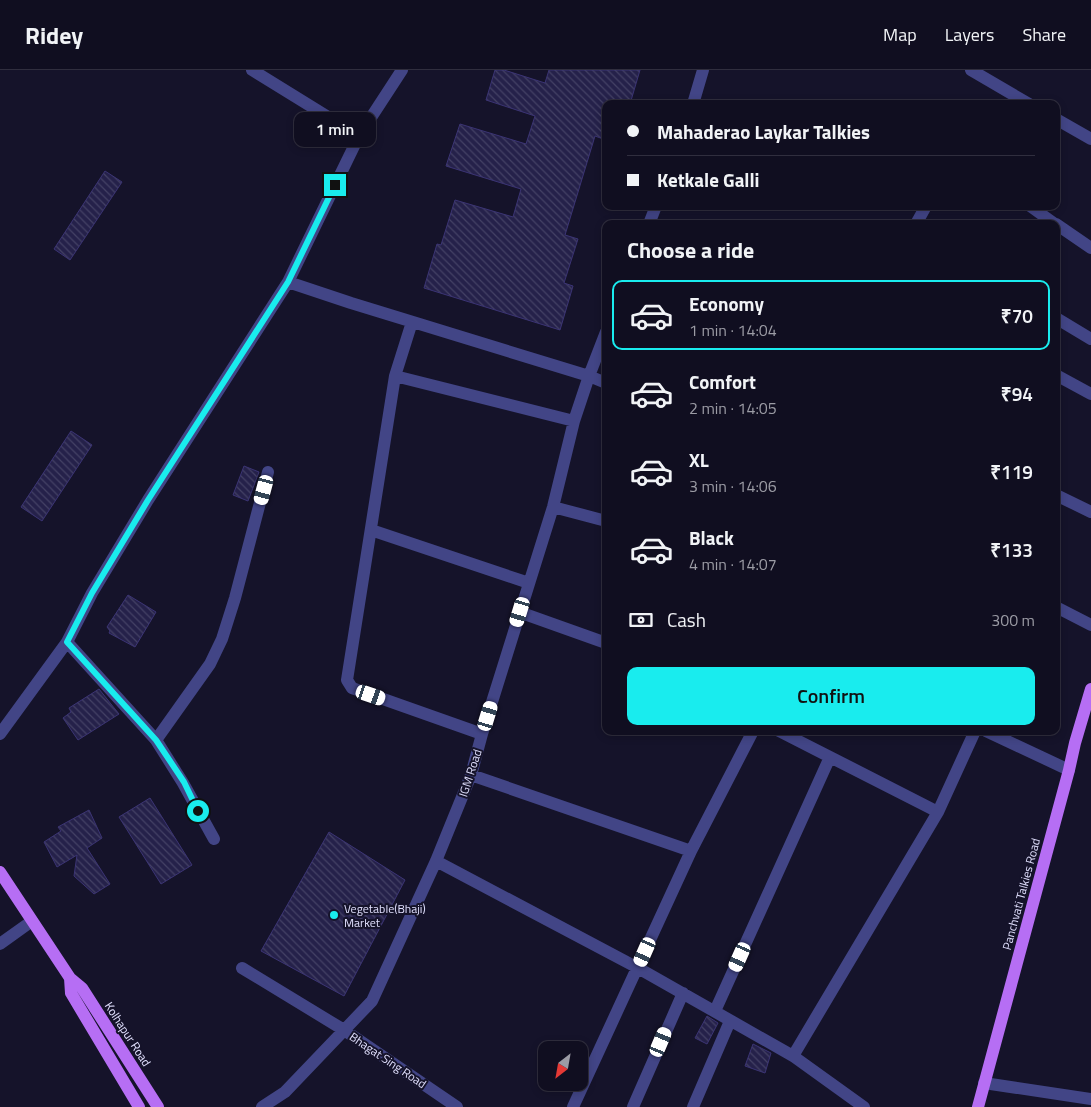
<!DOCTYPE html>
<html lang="en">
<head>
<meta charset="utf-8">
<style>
	body { margin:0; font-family:"Titillium Web",sans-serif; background:#1e1c2d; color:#f1f3f6; height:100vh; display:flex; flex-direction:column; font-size:19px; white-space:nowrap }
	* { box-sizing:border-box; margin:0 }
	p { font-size:16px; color:#9c9ca5 }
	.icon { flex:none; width:28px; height:28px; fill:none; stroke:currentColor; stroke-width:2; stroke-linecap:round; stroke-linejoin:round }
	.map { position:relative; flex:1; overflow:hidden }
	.sheet { position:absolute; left:602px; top:150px; width:458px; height:515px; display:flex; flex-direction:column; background:#100e20; border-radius:10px; box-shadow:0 2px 8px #0003,0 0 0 1px #302e3e }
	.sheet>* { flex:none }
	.hud { position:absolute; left:602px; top:30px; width:458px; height:110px; border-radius:10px; box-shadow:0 2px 8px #0003,0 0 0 1px #302e3e; display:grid; align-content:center; height:110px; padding:0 25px; background:#100e20 }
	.needle { width:32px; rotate:211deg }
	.fabs { position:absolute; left:538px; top:971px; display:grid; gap:10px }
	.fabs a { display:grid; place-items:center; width:50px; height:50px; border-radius:10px; background:#100e20; box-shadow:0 2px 8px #0003,0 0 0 1px #302e3e; font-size:25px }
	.end { position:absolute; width:22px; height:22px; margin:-11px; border:6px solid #19ecee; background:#111; box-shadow:0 0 0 2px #111 }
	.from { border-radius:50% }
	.bubble { position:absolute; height:35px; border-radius:10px; background:#100e20; box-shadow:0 2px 8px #0003,0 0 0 1px #302e3e; font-size:16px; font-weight:600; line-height:35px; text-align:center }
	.car { position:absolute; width:15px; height:30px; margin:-15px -8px; border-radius:6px; box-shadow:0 0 4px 1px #0007; background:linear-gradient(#fff 24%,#345 0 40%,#fff 0 76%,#345 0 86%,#fff 0) }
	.hud b { display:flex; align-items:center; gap:18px; height:48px; font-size:19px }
	.hud b+b { border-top:1px solid #302e3e }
	.hud i { width:12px; height:12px; background:#f1f3f6 }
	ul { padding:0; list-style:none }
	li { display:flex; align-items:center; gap:15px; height:70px; margin:0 10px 8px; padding:0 15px; border:2px solid transparent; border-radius:10px }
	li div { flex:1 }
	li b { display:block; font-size:19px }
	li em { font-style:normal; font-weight:600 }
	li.on { border-color:#19ecee }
	li>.icon { width:45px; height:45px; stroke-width:1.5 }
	h2 { padding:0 25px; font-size:22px; line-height:60px }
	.pay { display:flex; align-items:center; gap:12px; height:55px; padding:0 25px; font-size:19px }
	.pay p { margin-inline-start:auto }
	.primary-button { display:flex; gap:10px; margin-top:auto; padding:10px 25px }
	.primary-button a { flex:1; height:58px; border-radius:10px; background:#19ecee; color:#111; font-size:20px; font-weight:600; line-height:58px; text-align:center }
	header { display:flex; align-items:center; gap:30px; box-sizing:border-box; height:70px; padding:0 25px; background:#100e20; border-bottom:1px solid #302e3e }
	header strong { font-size:24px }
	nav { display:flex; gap:28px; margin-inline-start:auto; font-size:18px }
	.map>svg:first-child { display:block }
	.building { fill:url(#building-back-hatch); stroke:#3b3474 }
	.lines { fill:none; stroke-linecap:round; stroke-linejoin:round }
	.minor { stroke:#424586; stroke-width:12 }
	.major { stroke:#b66ef4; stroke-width:12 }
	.route { stroke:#19ecee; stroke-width:6 }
	.poi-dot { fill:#19ecee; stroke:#15132a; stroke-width:2 }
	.labels { text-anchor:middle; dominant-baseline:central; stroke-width:4; stroke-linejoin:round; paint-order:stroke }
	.street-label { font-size:12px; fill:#e0dffd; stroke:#15132a }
	.poi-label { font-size:12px; fill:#e0dffd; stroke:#15132a; text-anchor:start }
</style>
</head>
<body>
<header>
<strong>Ridey</strong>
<nav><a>Map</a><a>Layers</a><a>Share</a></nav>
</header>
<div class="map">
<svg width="1091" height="1037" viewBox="0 0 1091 1037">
	<defs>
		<pattern id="building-back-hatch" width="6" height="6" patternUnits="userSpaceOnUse" patternTransform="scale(1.25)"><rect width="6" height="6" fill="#25214a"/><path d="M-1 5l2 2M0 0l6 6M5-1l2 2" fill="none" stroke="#444165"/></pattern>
	</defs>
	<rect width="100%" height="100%" fill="#15132a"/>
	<!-- building -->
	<path class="building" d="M 495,0 L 504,0 L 545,13 L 549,0 L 640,0 L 630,34 L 606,34 L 606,70 L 595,66 L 565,165 L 578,169 L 564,213 L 573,216 L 560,260 L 424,218 L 437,174 L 441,175 L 455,130 L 513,147 L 521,119 L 446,96 L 460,54 L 526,74 L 535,46 L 486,30 Z
		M 105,101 L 122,112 L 70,190 L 54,179 Z
		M 71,361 L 92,375 L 42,451 L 21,437 Z
		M 244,396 L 259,402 L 248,431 L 233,425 Z
		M 128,525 L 156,542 L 135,577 L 109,563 L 110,561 L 107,557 Z
		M 99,619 L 119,644 L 78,670 L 63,648 L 71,642 L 69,638 Z
		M 150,728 L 192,795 L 161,814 L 119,747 Z
		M 89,740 L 102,768 L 87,778 L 110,814 L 94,824 L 74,806 L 77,785 L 57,797 L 44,772 L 61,761 L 58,757 Z
		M 329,762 L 405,810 L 344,926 L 261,881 Z
		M 707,946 L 718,953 L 707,974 L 695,968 Z
		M 753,974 L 771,983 L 765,1003 L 745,996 Z"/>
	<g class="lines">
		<!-- minor -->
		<path class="minor" d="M 252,0 L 359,66
			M 971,0 L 1029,34
			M 693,34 L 703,0
			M 1056,49 L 1091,69
			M 1030,136 L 1055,154
			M 649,154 L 656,136
			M 916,154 L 926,136
			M 1056,154 L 1091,178
			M 288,212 L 359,66 L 402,0
			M 1056,248 L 1091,269
			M 412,252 L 395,306 L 347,610 L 352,618 L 482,664
			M 1056,305 L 1091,324
			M 395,306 L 574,351
			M 1056,425 L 1091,442
			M 553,437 L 606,451
			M 371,460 L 529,513
			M 1056,537 L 1091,555
			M 519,542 L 606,573
			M 67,572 L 156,670 L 183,713 L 214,769
			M 779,661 L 938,742 L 793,986
			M 986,661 L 1069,700
			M 0,664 L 67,572 L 92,523 L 148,430 L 288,212 L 351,233 L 589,306 L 606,313
			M 156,670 L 210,594 L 222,569 L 235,528 L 268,402
			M 471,705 L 691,781
			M 938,742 L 975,661
			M 436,791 L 638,898 L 793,986 L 864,1037
			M 0,874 L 32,851
			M 242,898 L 344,960 L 457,1037
			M 715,941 L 830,687
			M 984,1013 L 1091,1029
			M 262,1037 L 285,1022 L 372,931 L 436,791 L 471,705 L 482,664 L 553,437 L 574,351 L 589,306 L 606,262
			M 573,1037 L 691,781 L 753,661
			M 633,1037 L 683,923
			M 693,1037 L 730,951"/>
		<!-- major -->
		<path class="major" d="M 0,802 L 70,908 L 82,918 L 158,1037
			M 70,908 L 71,923 L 139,1037
			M 978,1037 L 1069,700 L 1075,673 L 1091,619"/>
	</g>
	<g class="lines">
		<!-- route -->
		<path class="route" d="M 198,741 L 184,712 L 156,670 L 67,572 L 92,523 L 148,430 L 288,212 L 335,115"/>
	</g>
	<!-- markers -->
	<circle class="poi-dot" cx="334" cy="845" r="5"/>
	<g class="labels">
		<!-- street labels -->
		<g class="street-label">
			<text transform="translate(470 703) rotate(-72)">IGM Road</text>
			<text transform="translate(1021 824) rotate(-75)">Panchvati Talkies Road</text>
			<text transform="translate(128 964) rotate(57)">Kolhapur Road</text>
			<text transform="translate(388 990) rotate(34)">Bhagat Sing Road</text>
		</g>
		<!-- poi labels -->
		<g class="poi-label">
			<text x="344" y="838">Vegetable(Bhaji)<tspan x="344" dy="14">Market</tspan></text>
		</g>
	</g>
</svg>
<div class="fabs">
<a><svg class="needle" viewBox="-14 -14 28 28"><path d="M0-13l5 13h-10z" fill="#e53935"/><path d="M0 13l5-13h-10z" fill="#9c9ca5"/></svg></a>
</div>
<i class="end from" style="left:198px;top:741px"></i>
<i class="end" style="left:335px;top:115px"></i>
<div class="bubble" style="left:294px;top:42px;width:82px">1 min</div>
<i class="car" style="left:264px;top:420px;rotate:195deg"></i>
<i class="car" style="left:520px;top:542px;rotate:197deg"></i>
<i class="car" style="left:371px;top:625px;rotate:109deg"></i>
<i class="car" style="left:488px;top:646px;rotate:17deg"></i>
<i class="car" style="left:645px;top:882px;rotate:204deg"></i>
<i class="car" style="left:740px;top:887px;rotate:204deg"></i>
<i class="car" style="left:661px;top:972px;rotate:23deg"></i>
<div class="hud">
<b><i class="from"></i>Mahaderao Laykar Talkies</b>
<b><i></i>Ketkale Galli</b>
</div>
<section class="sheet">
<h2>Choose a ride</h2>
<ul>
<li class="on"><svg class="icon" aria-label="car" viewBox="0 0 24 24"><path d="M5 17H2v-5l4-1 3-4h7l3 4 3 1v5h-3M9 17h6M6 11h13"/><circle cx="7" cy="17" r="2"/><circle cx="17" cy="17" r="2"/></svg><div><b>Economy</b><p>1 min · 14:04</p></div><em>₹70</em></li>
<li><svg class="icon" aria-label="car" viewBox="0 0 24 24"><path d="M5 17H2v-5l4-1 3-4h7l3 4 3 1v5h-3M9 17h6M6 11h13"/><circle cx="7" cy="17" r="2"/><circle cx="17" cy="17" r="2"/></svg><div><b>Comfort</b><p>2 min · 14:05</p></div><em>₹94</em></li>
<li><svg class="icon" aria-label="car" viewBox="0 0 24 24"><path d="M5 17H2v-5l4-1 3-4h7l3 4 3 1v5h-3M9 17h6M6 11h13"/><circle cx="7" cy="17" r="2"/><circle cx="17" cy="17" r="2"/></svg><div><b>XL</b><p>3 min · 14:06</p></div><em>₹119</em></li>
<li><svg class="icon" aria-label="car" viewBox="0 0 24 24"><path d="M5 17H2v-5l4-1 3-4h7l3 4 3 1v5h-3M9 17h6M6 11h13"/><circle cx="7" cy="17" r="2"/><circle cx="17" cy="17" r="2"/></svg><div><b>Black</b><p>4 min · 14:07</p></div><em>₹133</em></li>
</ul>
<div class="pay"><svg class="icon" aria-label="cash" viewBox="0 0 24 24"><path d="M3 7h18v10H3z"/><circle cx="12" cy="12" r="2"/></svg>Cash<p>300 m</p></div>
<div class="primary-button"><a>Confirm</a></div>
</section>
</div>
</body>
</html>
